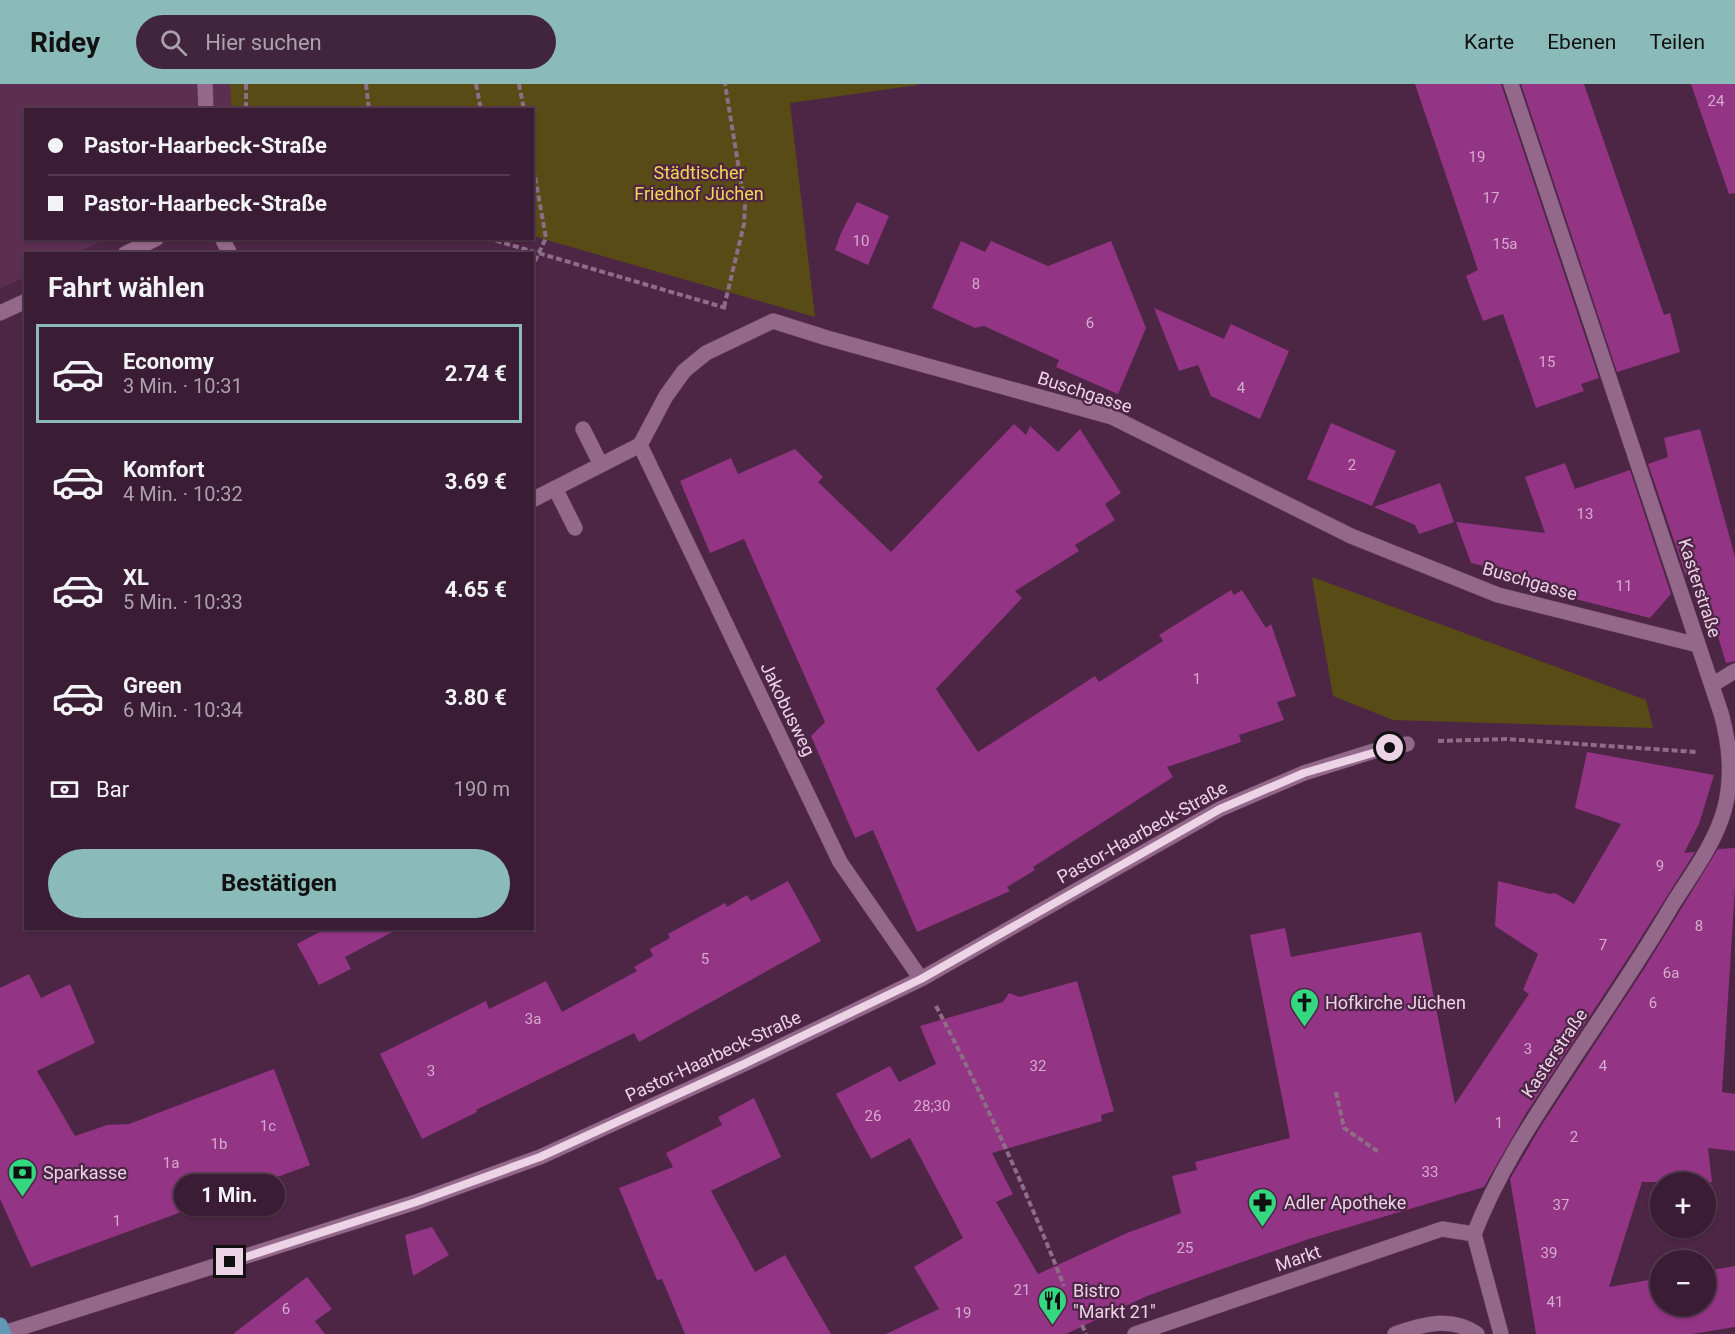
<!DOCTYPE html>
<html lang="de">
<head>
<meta charset="utf-8">
<style>
	body { margin:0; font-family:Roboto,sans-serif; background:#41253c; color:#f1f3f6; height:100vh; display:flex; flex-direction:column; font-size:22px; white-space:nowrap }
	* { box-sizing:border-box; margin:0 }
	p { font-size:20px; color:#aba1ac }
	.icon { flex:none; width:33px; height:33px; fill:none; stroke:currentColor; stroke-width:2; stroke-linecap:round; stroke-linejoin:round }
	.map { position:relative; flex:1; overflow:hidden }
	.details { position:absolute; left:24px; top:168px; width:510px; height:678px; display:flex; flex-direction:column; background:#3a1c34; border-radius:0px; box-shadow:0 2px 4px #0004,0 0 0 2px #543a4f }
	.details>* { flex:none }
	.hud { position:absolute; left:24px; top:24px; width:510px; height:132px; border-radius:0px; box-shadow:0 2px 4px #0004,0 0 0 2px #543a4f; display:grid; align-content:center; height:132px; padding:0 24px; background:#3a1c34 }
	.buttons { position:absolute; left:1650px; top:1088px; display:grid; gap:12px }
	.buttons a { display:grid; place-items:center; width:66px; height:66px; border-radius:50%; background:#3a1c34; box-shadow:0 2px 4px #0004,0 0 0 2px #543a4f; font-size:30px }
	.end { position:absolute; width:27px; height:27px; margin:-14px; border:8px solid #ecd3e6; background:#111; box-shadow:0 0 0 3px #111 }
	.from { border-radius:50% }
	.bubble { position:absolute; height:42px; border-radius:21px; background:#3a1c34; box-shadow:0 2px 4px #0004,0 0 0 2px #543a4f; font-size:20px; font-weight:700; line-height:42px; text-align:center }
	.hud b { display:flex; align-items:center; gap:21px; height:57px; font-size:22px }
	.hud b+b { border-top:2px solid #543a4f }
	.hud i { width:15px; height:15px; background:#f1f3f6 }
	ul { padding:0; list-style:none }
	li { display:flex; align-items:center; gap:18px; height:99px; margin:0 12px 9px; padding:0 12px; border:3px solid transparent; border-radius:0px }
	li div { flex:1 }
	li b { display:block; font-size:22px }
	li em { font-style:normal; font-weight:700 }
	li.current { border-color:#8bbbb9 }
	li>.icon { width:54px; height:54px; stroke-width:1.5 }
	h2 { padding:0 24px; font-size:27px; line-height:72px }
	.pay { display:flex; align-items:center; gap:15px; height:66px; padding:0 24px; font-size:22px }
	.pay p { margin-inline-start:auto }
	.primary-button { display:flex; gap:12px; margin-top:auto; padding:12px 24px }
	.primary-button a { flex:1; height:69px; border-radius:36px; background:#8bbbb9; color:#111; font-size:24px; font-weight:700; line-height:69px; text-align:center }
	header { display:flex; align-items:center; gap:36px; box-sizing:border-box; height:84px; padding:0 30px; background:#8bbbb9; color:#111 }
	header strong { font-size:28px }
	nav { display:flex; gap:33px; margin-inline-start:auto; font-size:21px }
	.search { width:420px; height:54px; background:#41253c; display:flex; align-items:center; gap:15px; box-sizing:border-box; padding:0 21px; border-radius:33px; color:#aba1ac; font-size:22px }
	.map>svg:first-child { display:block }
	.built { fill:#5b2e52 }
	.green { fill:#594b15 }
	.building { fill:#933484 }
	.lines { fill:none; stroke-linecap:round; stroke-linejoin:round }
	.minor-casing { stroke:#654460; stroke-width:16 }
	.major-casing { stroke:#654460; stroke-width:16 }
	.path { stroke:#8e6d87; stroke-width:4; stroke-dasharray:6 3; stroke-linecap:butt }
	.minor { stroke:#94688a; stroke-width:15 }
	.major { stroke:#6198b5; stroke-width:15 }
	.route { stroke:#ecd3e6; stroke-width:8 }
	.labels { text-anchor:middle; dominant-baseline:central; stroke-width:4.5; stroke-linejoin:round; paint-order:stroke }
	.number-label { font-size:15px; fill:#d6abce }
	.park-label { font-size:18px; fill:#f7d552; stroke:#4d2646 }
	.street-label { font-size:18px; fill:#ecd3e6; stroke:#4d2646 }
	.poi-label { font-size:18px; fill:#ecd3e6; stroke:#4d2646; text-anchor:start }
</style>
</head>
<body>
<header>
<strong>Ridey</strong>
<div class="search"><svg class="icon" aria-label="search" viewBox="0 0 24 24"><circle cx="10" cy="10" r="6"/><path d="M15 15l6 6"/></svg>Hier suchen</div>
<nav><a>Karte</a><a>Ebenen</a><a>Teilen</a></nav>
</header>
<div class="map">
<svg width="1735" height="1250" viewBox="0 0 1735 1250">
	<rect width="100%" height="100%" fill="#4d2646"/>
	<!-- built -->
	<path class="built" d="M 0,0 L 230,0 L 231,25 L 26,26 L 26,154 L 107,155 L 75,169 L 26,170 L 25,193 L 0,205 Z"/>
	<!-- green -->
	<path class="green" d="M 230,0 L 917,0 L 918,1 L 790,19 L 815,233 L 533,152 L 532,26 L 231,25 Z
		M 1312,493 L 1646,616 L 1653,644 L 1393,636 L 1333,612 Z"/>
	<!-- building -->
	<path class="building" d="M 1415,0 L 1501,0 L 1599,294 L 1581,300 L 1584,307 L 1536,324 L 1503,230 L 1483,237 L 1466,192 L 1478,186 Z
		M 1521,0 L 1584,0 L 1664,231 L 1670,229 L 1680,268 L 1617,288 Z
		M 1691,0 L 1735,0 L 1735,109 L 1729,110 Z
		M 857,118 L 889,132 L 868,181 L 835,166 L 841,149 Z
		M 961,157 L 985,168 L 991,157 L 1048,182 L 1111,157 L 1146,244 L 1118,310 L 1056,283 L 1059,276 L 984,242 L 975,244 L 932,224 Z
		M 1154,224 L 1224,255 L 1231,240 L 1289,267 L 1260,335 L 1211,312 L 1198,281 L 1179,287 Z
		M 1331,339 L 1396,367 L 1372,422 L 1307,395 Z
		M 1014,340 L 1026,351 L 1030,342 L 1058,368 L 1080,345 L 1121,409 L 1105,420 L 1115,436 L 1075,461 L 1079,467 L 1015,507 L 1022,514 L 936,605 L 978,668 L 1095,592 L 1099,598 L 1163,557 L 1159,551 L 1231,506 L 1234,511 L 1242,506 L 1266,544 L 1271,540 L 1296,612 L 1277,618 L 1284,636 L 1239,651 L 1241,658 L 1167,683 L 1173,693 L 1033,783 L 1035,786 L 1007,803 L 1010,807 L 917,848 L 873,746 L 855,754 L 811,652 L 825,638 L 744,455 L 710,469 L 680,397 L 731,374 L 738,390 L 795,365 L 823,393 L 818,398 L 891,468 Z
		M 1700,345 L 1735,473 L 1735,577 L 1726,579 L 1696,480 L 1686,492 L 1648,380 L 1668,373 L 1664,354 Z
		M 1565,379 L 1575,405 L 1630,386 L 1671,510 L 1650,534 L 1508,498 L 1511,489 L 1471,479 L 1456,438 L 1545,449 L 1525,393 Z
		M 1440,399 L 1454,438 L 1419,450 L 1415,441 L 1374,423 Z
		M 1587,668 L 1714,691 L 1699,740 L 1684,769 L 1695,768 L 1628,874 L 1525,1031 L 1484,1103 L 1312,1154 L 1222,1185 L 1147,1212 L 1066,1250 L 886,1250 L 939,1225 L 914,1183 L 963,1154 L 910,1054 L 871,1075 L 836,1010 L 890,982 L 899,998 L 936,980 L 920,942 L 1003,918 L 1009,909 L 1020,913 L 1077,897 L 1114,1027 L 1101,1031 L 1102,1037 L 992,1069 L 1013,1110 L 996,1118 L 1038,1190 L 1127,1149 L 1181,1129 L 1172,1092 L 1197,1086 L 1195,1078 L 1290,1054 L 1250,851 L 1285,844 L 1291,873 L 1421,848 L 1455,1020 L 1529,910 L 1523,906 L 1538,870 L 1495,842 L 1498,797 L 1550,810 L 1555,809 L 1574,820 L 1621,740 L 1575,724 Z
		M 1735,764 L 1735,804 L 1722,1008 L 1735,1010 L 1735,1067 L 1708,1064 L 1712,1098 L 1642,1098 L 1609,1203 L 1660,1194 L 1660,1221 L 1706,1221 L 1706,1187 L 1735,1182 L 1735,1243 L 1692,1250 L 1536,1250 L 1510,1095 L 1541,1042 L 1644,885 L 1718,765 Z
		M 788,797 L 821,857 L 639,958 L 634,949 L 476,1026 L 477,1028 L 422,1055 L 380,970 L 486,917 L 489,925 L 546,897 L 562,928 L 637,887 L 634,883 L 653,872 L 650,865 L 670,854 L 668,850 L 725,819 L 727,823 L 747,811 L 751,817 Z
		M 327,844 L 400,844 L 345,873 L 351,885 L 319,901 L 297,860 Z
		M 29,890 L 41,914 L 70,900 L 95,959 L 37,987 L 75,1052 L 107,1041 L 129,1040 L 274,985 L 310,1081 L 31,1183 L 0,1115 L 0,904 Z
		M 754,1014 L 781,1073 L 711,1107 L 755,1188 L 785,1171 L 831,1250 L 685,1250 L 662,1195 L 657,1196 L 619,1104 L 673,1083 L 666,1069 L 722,1041 L 718,1033 Z
		M 432,1143 L 449,1171 L 413,1192 L 405,1151 Z
		M 307,1193 L 332,1225 L 315,1237 L 325,1250 L 233,1250 Z"/>
	<g class="lines">
		<defs>
			<path id="minor" d="M 205,0 L 206,26
				M 222,154 L 230,170
				M 125,170 L 157,154
				M 0,229 L 26,217
				M 583,345 L 601,381
				M 640,361 L 840,778 L 921,895
				M 555,404 L 575,444
				M 532,416 L 640,361 L 666,312 L 684,287 L 706,269 L 773,237 L 827,254 L 1112,333 L 1351,452 L 1498,511 L 1698,561
				M 1712,601 L 1735,587
				M 1474,1150 C 1499,1085 1537,1030 1575,972 C 1608,923 1641,874 1671,823 C 1690,792 1716,759 1725,723 C 1733,691 1730,661 1721,629 L 1511,0
				M 1474,1150 L 1501,1250
				M 4,1249 L 416,1118 L 540,1073 L 744,980 L 921,895 L 1220,725 L 1304,689 L 1374,667 L 1407,660
				M 1135,1250 L 1442,1145 L 1474,1150
				M 1395,1250 C 1423,1240 1451,1232 1477,1250"/>
			<path id="major" d="M 0,1241 L 4,1250"/>
		</defs>
		<!-- minor casing -->
		<use href="#minor" class="minor-casing"/>
		<!-- major casing -->
		<use href="#major" class="major-casing"/>
		<!-- path -->
		<path class="path" d="M 246,0 L 246,26
			M 366,0 L 369,26
			M 476,0 L 481,26
			M 519,0 L 524,26
			M 532,76 L 546,154 L 532,183
			M 487,154 L 726,224
			M 724,223 L 744,140 L 745,122 L 725,0
			M 1438,657 L 1506,655 L 1697,668
			M 936,922 C 984,1013 1026,1106 1064,1202
			M 1336,1008 L 1344,1044 L 1380,1069
			M 1082,1241 L 1086,1250"/>
		<!-- minor -->
		<use href="#minor" class="minor"/>
		<!-- major -->
		<use href="#major" class="major"/>
	</g>
	<g class="lines">
		<!-- route -->
		<path class="route" d="M 230,1178 L 416,1118 L 540,1073 L 744,980 L 921,895 L 1220,725 L 1304,689 L 1390,664"/>
	</g>
	<!-- icons -->
	<defs>
		<symbol id="church-pin" viewBox="-11 -11 22 30"><path d="M0 17L-7.5 6A9.5 9.5 0 1 1 7.5 6Z" fill="#34d881" stroke="#4d2646"/><path d="M-1.2-6h2.4v3.5h3.3v2.4h-3.3V6h-2.4V-.1h-3.3v-2.4h3.3Z" fill="#111"/></symbol>
		<symbol id="bank-pin" viewBox="-11 -11 22 30"><path d="M0 17L-7.5 6A9.5 9.5 0 1 1 7.5 6Z" fill="#34d881" stroke="#4d2646"/><path d="M-6-4H6V4H-6ZM0-2.3a2.3 2.3 0 1 0 0 4.6a2.3 2.3 0 1 0 0-4.6Z" fill="#111"/></symbol>
		<symbol id="pharmacy-pin" viewBox="-11 -11 22 30"><path d="M0 17L-7.5 6A9.5 9.5 0 1 1 7.5 6Z" fill="#34d881" stroke="#4d2646"/><path d="M-2-6h4v4h4v4h-4v4h-4v-4h-4v-4h4Z" fill="#111"/></symbol>
		<symbol id="restaurant-pin" viewBox="-11 -11 22 30"><path d="M0 17L-7.5 6A9.5 9.5 0 1 1 7.5 6Z" fill="#34d881" stroke="#4d2646"/><path d="M-5-6h1v4h1v-4h1v4h1v-4h1v5L-1.5 .5V6h-2V.5L-5-1ZM5-6V6H3V1.5H1.5Q1.5-4 5-6Z" fill="#111"/></symbol>
	</defs>
	<g fill-rule="evenodd">
		<use href="#church-pin" x="1288" y="902" width="33" height="45"/>
		<use href="#bank-pin" x="6" y="1072" width="33" height="45"/>
		<use href="#pharmacy-pin" x="1246" y="1102" width="33" height="45"/>
		<use href="#restaurant-pin" x="1036" y="1200" width="33" height="45"/>
	</g>
	<g class="labels">
		<!-- number labels -->
		<g class="number-label">
			<text x="1716" y="17">24</text>
			<text x="1477" y="73">19</text>
			<text x="1491" y="114">17</text>
			<text x="861" y="157">10</text>
			<text x="1505" y="160">15a</text>
			<text x="976" y="200">8</text>
			<text x="1090" y="239">6</text>
			<text x="1547" y="278">15</text>
			<text x="1241" y="304">4</text>
			<text x="1352" y="381">2</text>
			<text x="1585" y="430">13</text>
			<text x="1624" y="502">11</text>
			<text x="1197" y="595">1</text>
			<text x="1660" y="782">9</text>
			<text x="1699" y="842">8</text>
			<text x="1603" y="861">7</text>
			<text x="705" y="875">5</text>
			<text x="1671" y="889">6a</text>
			<text x="1653" y="919">6</text>
			<text x="533" y="935">3a</text>
			<text x="1528" y="965">3</text>
			<text x="1038" y="982">32</text>
			<text x="1603" y="982">4</text>
			<text x="431" y="987">3</text>
			<text x="932" y="1022">28;30</text>
			<text x="873" y="1032">26</text>
			<text x="1499" y="1039">1</text>
			<text x="268" y="1042">1c</text>
			<text x="1574" y="1053">2</text>
			<text x="219" y="1060">1b</text>
			<text x="171" y="1079">1a</text>
			<text x="1430" y="1088">33</text>
			<text x="1561" y="1121">37</text>
			<text x="117" y="1137">1</text>
			<text x="1185" y="1164">25</text>
			<text x="1549" y="1169">39</text>
			<text x="1022" y="1206">21</text>
			<text x="1555" y="1218">41</text>
			<text x="286" y="1225">6</text>
			<text x="963" y="1229">19</text>
		</g>
		<!-- park labels -->
		<g class="park-label">
			<text x="699" y="88">Städtischer<tspan x="699" dy="21">Friedhof Jüchen</tspan></text>
		</g>
		<!-- street labels -->
		<g class="street-label">
			<text transform="translate(1085 308) rotate(18)">Buschgasse</text>
			<text transform="translate(1530 497) rotate(16)">Buschgasse</text>
			<text transform="translate(1700 504) rotate(72)">Kasterstraße</text>
			<text transform="translate(788 625) rotate(64)">Jakobusweg</text>
			<text transform="translate(1142 748) rotate(-29)">Pastor-Haarbeck-Straße</text>
			<text transform="translate(1554 969) rotate(-56)">Kasterstraße</text>
			<text transform="translate(713 972) rotate(-25)">Pastor-Haarbeck-Straße</text>
			<text transform="translate(1298 1174) rotate(-19)">Markt</text>
		</g>
		<!-- poi labels -->
		<g class="poi-label">
			<text x="1325" y="918">Hofkirche Jüchen</text>
			<text x="43" y="1088">Sparkasse</text>
			<text x="1284" y="1118">Adler Apotheke</text>
			<text x="1073" y="1206">Bistro<tspan x="1073" dy="21">"Markt 21"</tspan></text>
		</g>
	</g>
</svg>
<div class="buttons">
<a>+</a>
<a>−</a>
</div>
<i class="end from" style="left:1390px;top:664px"></i>
<i class="end" style="left:230px;top:1178px"></i>
<div class="bubble" style="left:174px;top:1090px;width:111px">1 Min.</div>
<div class="hud">
<b><i class="from"></i>Pastor-Haarbeck-Straße</b>
<b><i></i>Pastor-Haarbeck-Straße</b>
</div>
<section class="details">
<h2>Fahrt wählen</h2>
<ul>
<li class="current"><svg class="icon" aria-label="car" viewBox="0 0 24 24"><path d="M5 17H2v-5l4-1 3-4h7l3 4 3 1v5h-3M9 17h6M6 11h13"/><circle cx="7" cy="17" r="2"/><circle cx="17" cy="17" r="2"/></svg><div><b>Economy</b><p>3 Min. · 10:31</p></div><em>2.74 €</em></li>
<li><svg class="icon" aria-label="car" viewBox="0 0 24 24"><path d="M5 17H2v-5l4-1 3-4h7l3 4 3 1v5h-3M9 17h6M6 11h13"/><circle cx="7" cy="17" r="2"/><circle cx="17" cy="17" r="2"/></svg><div><b>Komfort</b><p>4 Min. · 10:32</p></div><em>3.69 €</em></li>
<li><svg class="icon" aria-label="car" viewBox="0 0 24 24"><path d="M5 17H2v-5l4-1 3-4h7l3 4 3 1v5h-3M9 17h6M6 11h13"/><circle cx="7" cy="17" r="2"/><circle cx="17" cy="17" r="2"/></svg><div><b>XL</b><p>5 Min. · 10:33</p></div><em>4.65 €</em></li>
<li><svg class="icon" aria-label="car" viewBox="0 0 24 24"><path d="M5 17H2v-5l4-1 3-4h7l3 4 3 1v5h-3M9 17h6M6 11h13"/><circle cx="7" cy="17" r="2"/><circle cx="17" cy="17" r="2"/></svg><div><b>Green</b><p>6 Min. · 10:34</p></div><em>3.80 €</em></li>
</ul>
<div class="pay"><svg class="icon" aria-label="cash" viewBox="0 0 24 24"><path d="M3 7h18v10H3z"/><circle cx="12" cy="12" r="2"/></svg>Bar<p>190 m</p></div>
<div class="primary-button"><a>Bestätigen</a></div>
</section>
</div>
</body>
</html>
